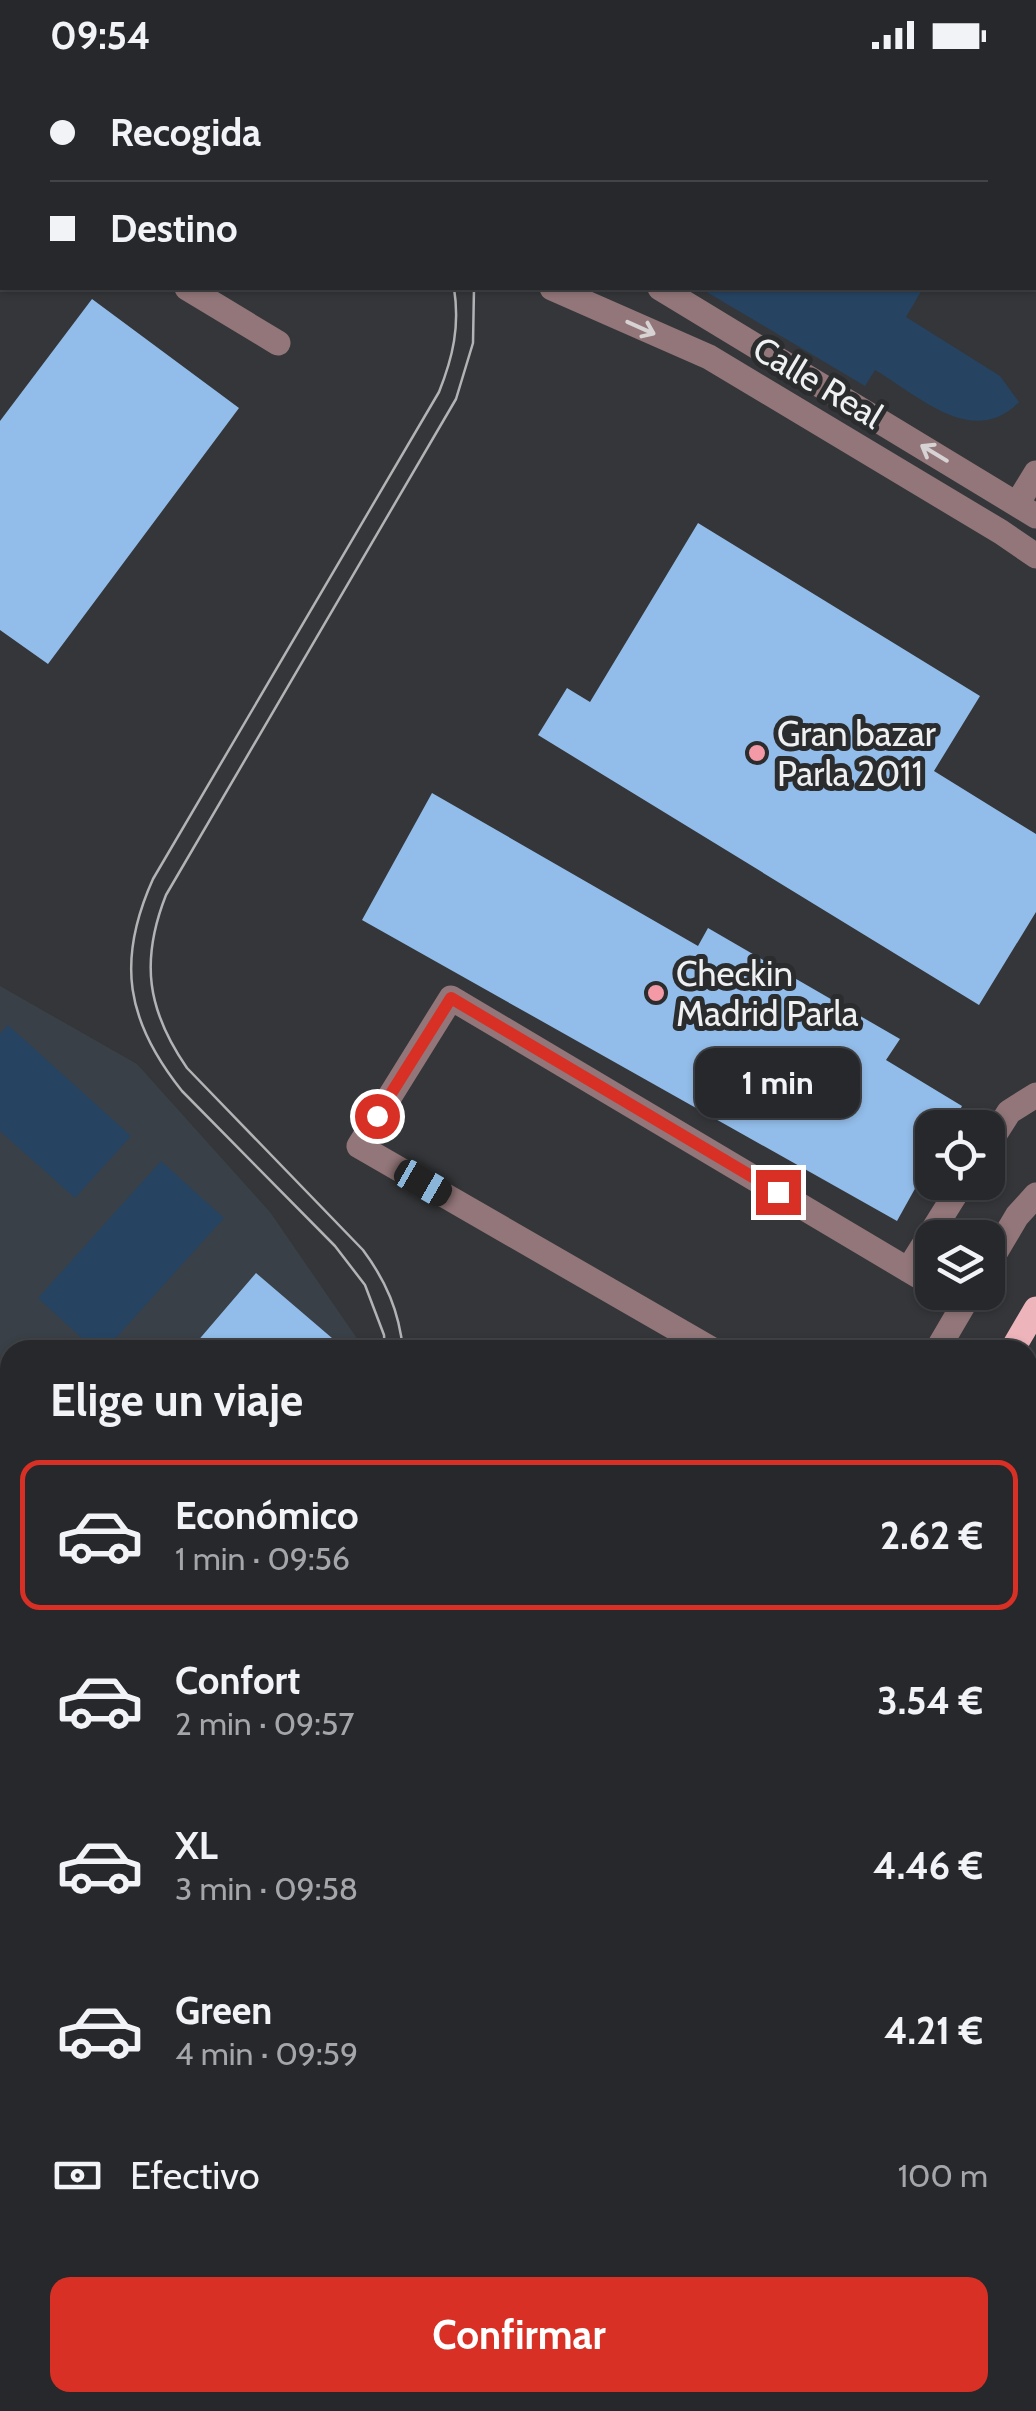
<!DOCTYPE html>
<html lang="es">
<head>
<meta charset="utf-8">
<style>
	body { margin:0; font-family:Cabin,sans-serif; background:#2f3033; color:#f1f3f6; height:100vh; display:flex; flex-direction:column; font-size:38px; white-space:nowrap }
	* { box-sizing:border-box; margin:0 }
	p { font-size:32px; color:#a4a6a9 }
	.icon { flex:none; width:55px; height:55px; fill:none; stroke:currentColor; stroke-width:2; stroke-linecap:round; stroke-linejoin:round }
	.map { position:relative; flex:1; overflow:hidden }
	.details { position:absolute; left:0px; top:1270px; width:1038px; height:1072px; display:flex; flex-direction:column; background:#27282b; border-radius:30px 30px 0 0; box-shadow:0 2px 8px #0004,0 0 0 2px #434447 }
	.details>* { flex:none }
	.hud { position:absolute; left:0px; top:0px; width:1038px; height:220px; box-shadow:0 2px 8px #0004,0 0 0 2px #434447; display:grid; align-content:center; height:220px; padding:0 50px; background:#27282b }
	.tools { position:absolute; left:915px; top:1040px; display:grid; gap:20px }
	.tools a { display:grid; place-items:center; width:90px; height:90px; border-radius:20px; background:#27282b; box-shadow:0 2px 8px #0004,0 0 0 2px #434447; font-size:50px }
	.end { position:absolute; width:45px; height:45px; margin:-22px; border:12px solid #d93025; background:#fff; box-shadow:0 0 0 5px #fff }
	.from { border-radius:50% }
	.bubble { position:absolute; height:70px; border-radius:20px; background:#27282b; box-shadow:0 2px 8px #0004,0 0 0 2px #434447; font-size:32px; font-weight:800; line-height:70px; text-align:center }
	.car { position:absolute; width:30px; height:60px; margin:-30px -15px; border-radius:12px; box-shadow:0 0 8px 2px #0007; background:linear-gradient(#222 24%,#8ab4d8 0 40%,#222 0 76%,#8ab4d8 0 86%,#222 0) }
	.hud b { display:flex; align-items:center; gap:35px; height:95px; font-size:38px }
	.hud b+b { border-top:2px solid #434447 }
	.hud i { width:25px; height:25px; background:#f1f3f6 }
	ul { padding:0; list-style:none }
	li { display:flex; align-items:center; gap:30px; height:150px; margin:0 20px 15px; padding:0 30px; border:5px solid transparent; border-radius:20px }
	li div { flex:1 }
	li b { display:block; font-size:38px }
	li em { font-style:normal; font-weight:800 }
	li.on { border-color:#d93025 }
	li>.icon { width:90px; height:90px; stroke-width:1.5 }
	h2 { padding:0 50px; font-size:45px; line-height:120px }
	.pay { display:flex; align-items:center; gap:25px; height:110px; padding:0 50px; font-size:38px }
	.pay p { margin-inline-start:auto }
	.action { display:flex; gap:20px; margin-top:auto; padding:20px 50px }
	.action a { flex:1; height:115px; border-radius:20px; background:#d93025; color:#fff; font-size:40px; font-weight:800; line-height:115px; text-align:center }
	.status { display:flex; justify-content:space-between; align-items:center; height:70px; padding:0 50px; background:#27282b; direction:ltr }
	.status svg { height:28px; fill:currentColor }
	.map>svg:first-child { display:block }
	.built { fill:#394047 }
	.green { fill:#264462 }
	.building { fill:#92bce9 }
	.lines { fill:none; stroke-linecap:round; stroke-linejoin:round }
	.minor { stroke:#927679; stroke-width:25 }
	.major { stroke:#edb4bb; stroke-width:25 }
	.tram { stroke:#b1b3b4; stroke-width:2.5 }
	.oneway { stroke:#d7d2d3 }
	.route { stroke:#d93025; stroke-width:12 }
	.poi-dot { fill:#f49aa6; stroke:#2a2c2e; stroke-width:4 }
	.labels { text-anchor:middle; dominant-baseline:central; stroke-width:10; stroke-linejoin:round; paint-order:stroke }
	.street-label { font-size:35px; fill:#eef0f1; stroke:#2a2c2e }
	.poi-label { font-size:35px; fill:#eef0f1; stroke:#2a2c2e; text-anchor:start }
</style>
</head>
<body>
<div class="status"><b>09:54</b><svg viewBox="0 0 49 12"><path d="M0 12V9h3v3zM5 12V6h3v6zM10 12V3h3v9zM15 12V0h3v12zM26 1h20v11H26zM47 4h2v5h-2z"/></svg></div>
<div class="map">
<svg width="1036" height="2341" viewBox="0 0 1036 2341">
	<rect width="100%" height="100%" fill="#343639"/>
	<!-- built -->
	<path class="built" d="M 0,916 L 137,994 L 270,1142 L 365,1280 L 10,1280 L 10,1423 L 0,1413 Z"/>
	<!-- green -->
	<path class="green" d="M 338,0 L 1036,0 L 1036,29 L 1035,2 Z
		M 700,218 L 923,218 L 906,247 L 1000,306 L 1019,332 C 973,379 919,326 875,300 L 865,316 Z
		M 8,955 L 131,1066 L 75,1128 L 0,1061 L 0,964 Z
		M 161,1091 L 224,1148 L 105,1280 L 95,1280 L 38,1228 Z"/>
	<!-- building -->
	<path class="building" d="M 92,229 L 239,338 L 48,594 L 0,560 L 0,351 Z
		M 698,453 L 980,626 L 934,701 L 1036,764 L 1036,842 L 979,935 L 538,665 L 567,618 L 590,632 Z
		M 432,723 L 698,876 L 708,858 L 900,969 L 886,990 L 962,1036 L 950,1058 L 932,1058 L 932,1088 L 897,1151 L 362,850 Z
		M 256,1203 L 346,1280 L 190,1280 Z"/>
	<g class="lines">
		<!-- minor -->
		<path class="minor" d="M 190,0 L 194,2
			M 299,0 L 304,2
			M 144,2 L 146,0
			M 187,218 L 278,273
			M 552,218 L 709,287 L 1001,462 L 1036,486
			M 660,218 L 1036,446
			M 1017,434 L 1036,403
			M 988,1075 L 1009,1042 L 1036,1025
			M 988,1195 L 1017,1146 L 1036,1125
			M 908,1200 L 963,1112
			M 713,1280 L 359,1076 L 451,928 L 932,1214
			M 937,1280 L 971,1222
			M 0,1442 L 5,1447
			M 0,2105 L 10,2114
			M 214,2332 L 216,2341"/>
		<!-- major -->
		<path class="major" d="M 1012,1280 L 1036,1239
			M 455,2332 L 460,2341
			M 237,2341 L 243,2332"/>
		<!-- tram -->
		<path class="tram" d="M 235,0 L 239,2
			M 265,0 L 269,2
			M 385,1280 L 384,1265 L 365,1215 L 335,1176 L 182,1021 C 126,951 116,891 153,809 L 439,322 C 453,287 460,256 454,218
			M 403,1280 C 399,1241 386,1211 363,1180 L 187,998 C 147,940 140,891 166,825 L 456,329 L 473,273 L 474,218
			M 0,1721 L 10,1713
			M 0,1744 L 10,1736"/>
	</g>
	<!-- one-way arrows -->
	<defs><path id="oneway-shaft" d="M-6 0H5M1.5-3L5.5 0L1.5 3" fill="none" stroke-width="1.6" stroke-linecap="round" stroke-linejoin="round" transform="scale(2.5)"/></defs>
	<g class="oneway">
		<use href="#oneway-shaft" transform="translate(641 258) rotate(24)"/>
		<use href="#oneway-shaft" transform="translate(934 383) rotate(-149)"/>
	</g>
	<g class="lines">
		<!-- route -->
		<path class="route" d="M 377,1046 L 451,928 L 778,1122"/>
	</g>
	<!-- markers -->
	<g class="poi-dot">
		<circle cx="757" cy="683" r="10"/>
		<circle cx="656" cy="923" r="10"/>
	</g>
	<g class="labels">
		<!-- street labels -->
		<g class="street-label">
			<text transform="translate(818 312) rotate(31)">Calle Real</text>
		</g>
		<!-- poi labels -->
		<g class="poi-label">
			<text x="777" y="663">Gran bazar<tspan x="777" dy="40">Parla 2011</tspan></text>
			<text x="676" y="903">Checkin<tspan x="676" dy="40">Madrid Parla</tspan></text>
		</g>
	</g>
</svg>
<div class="tools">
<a><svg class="icon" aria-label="locate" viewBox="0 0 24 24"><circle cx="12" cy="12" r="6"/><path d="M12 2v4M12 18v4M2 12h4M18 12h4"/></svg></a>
<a><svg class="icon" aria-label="layers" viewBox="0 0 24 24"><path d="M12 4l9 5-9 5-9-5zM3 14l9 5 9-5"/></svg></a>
</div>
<i class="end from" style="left:377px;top:1046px"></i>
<i class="end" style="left:778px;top:1122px"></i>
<div class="bubble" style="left:695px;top:978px;width:165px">1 min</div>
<i class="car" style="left:423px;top:1113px;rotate:120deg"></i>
<div class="hud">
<b><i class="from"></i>Recogida</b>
<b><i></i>Destino</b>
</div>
<section class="details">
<h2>Elige un viaje</h2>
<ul>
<li class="on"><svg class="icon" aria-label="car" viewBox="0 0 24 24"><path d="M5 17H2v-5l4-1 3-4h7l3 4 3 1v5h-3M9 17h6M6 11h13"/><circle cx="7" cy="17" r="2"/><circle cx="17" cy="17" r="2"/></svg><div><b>Económico</b><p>1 min · 09:56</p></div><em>2.62 €</em></li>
<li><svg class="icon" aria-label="car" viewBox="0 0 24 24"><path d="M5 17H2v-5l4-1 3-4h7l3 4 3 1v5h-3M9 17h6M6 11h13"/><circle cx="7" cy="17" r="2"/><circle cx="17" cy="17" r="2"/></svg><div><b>Confort</b><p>2 min · 09:57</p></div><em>3.54 €</em></li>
<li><svg class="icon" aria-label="car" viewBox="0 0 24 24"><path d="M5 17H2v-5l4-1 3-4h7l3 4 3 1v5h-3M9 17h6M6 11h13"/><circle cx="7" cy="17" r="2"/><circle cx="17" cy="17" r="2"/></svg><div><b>XL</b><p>3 min · 09:58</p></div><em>4.46 €</em></li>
<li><svg class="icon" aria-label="car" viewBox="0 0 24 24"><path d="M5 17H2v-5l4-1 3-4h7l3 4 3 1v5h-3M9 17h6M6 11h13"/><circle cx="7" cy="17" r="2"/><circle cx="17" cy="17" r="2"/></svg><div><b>Green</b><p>4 min · 09:59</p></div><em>4.21 €</em></li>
</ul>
<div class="pay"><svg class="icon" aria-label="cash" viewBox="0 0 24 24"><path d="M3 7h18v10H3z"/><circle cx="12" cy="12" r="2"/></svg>Efectivo<p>100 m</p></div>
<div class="action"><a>Confirmar</a></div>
</section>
</div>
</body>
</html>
